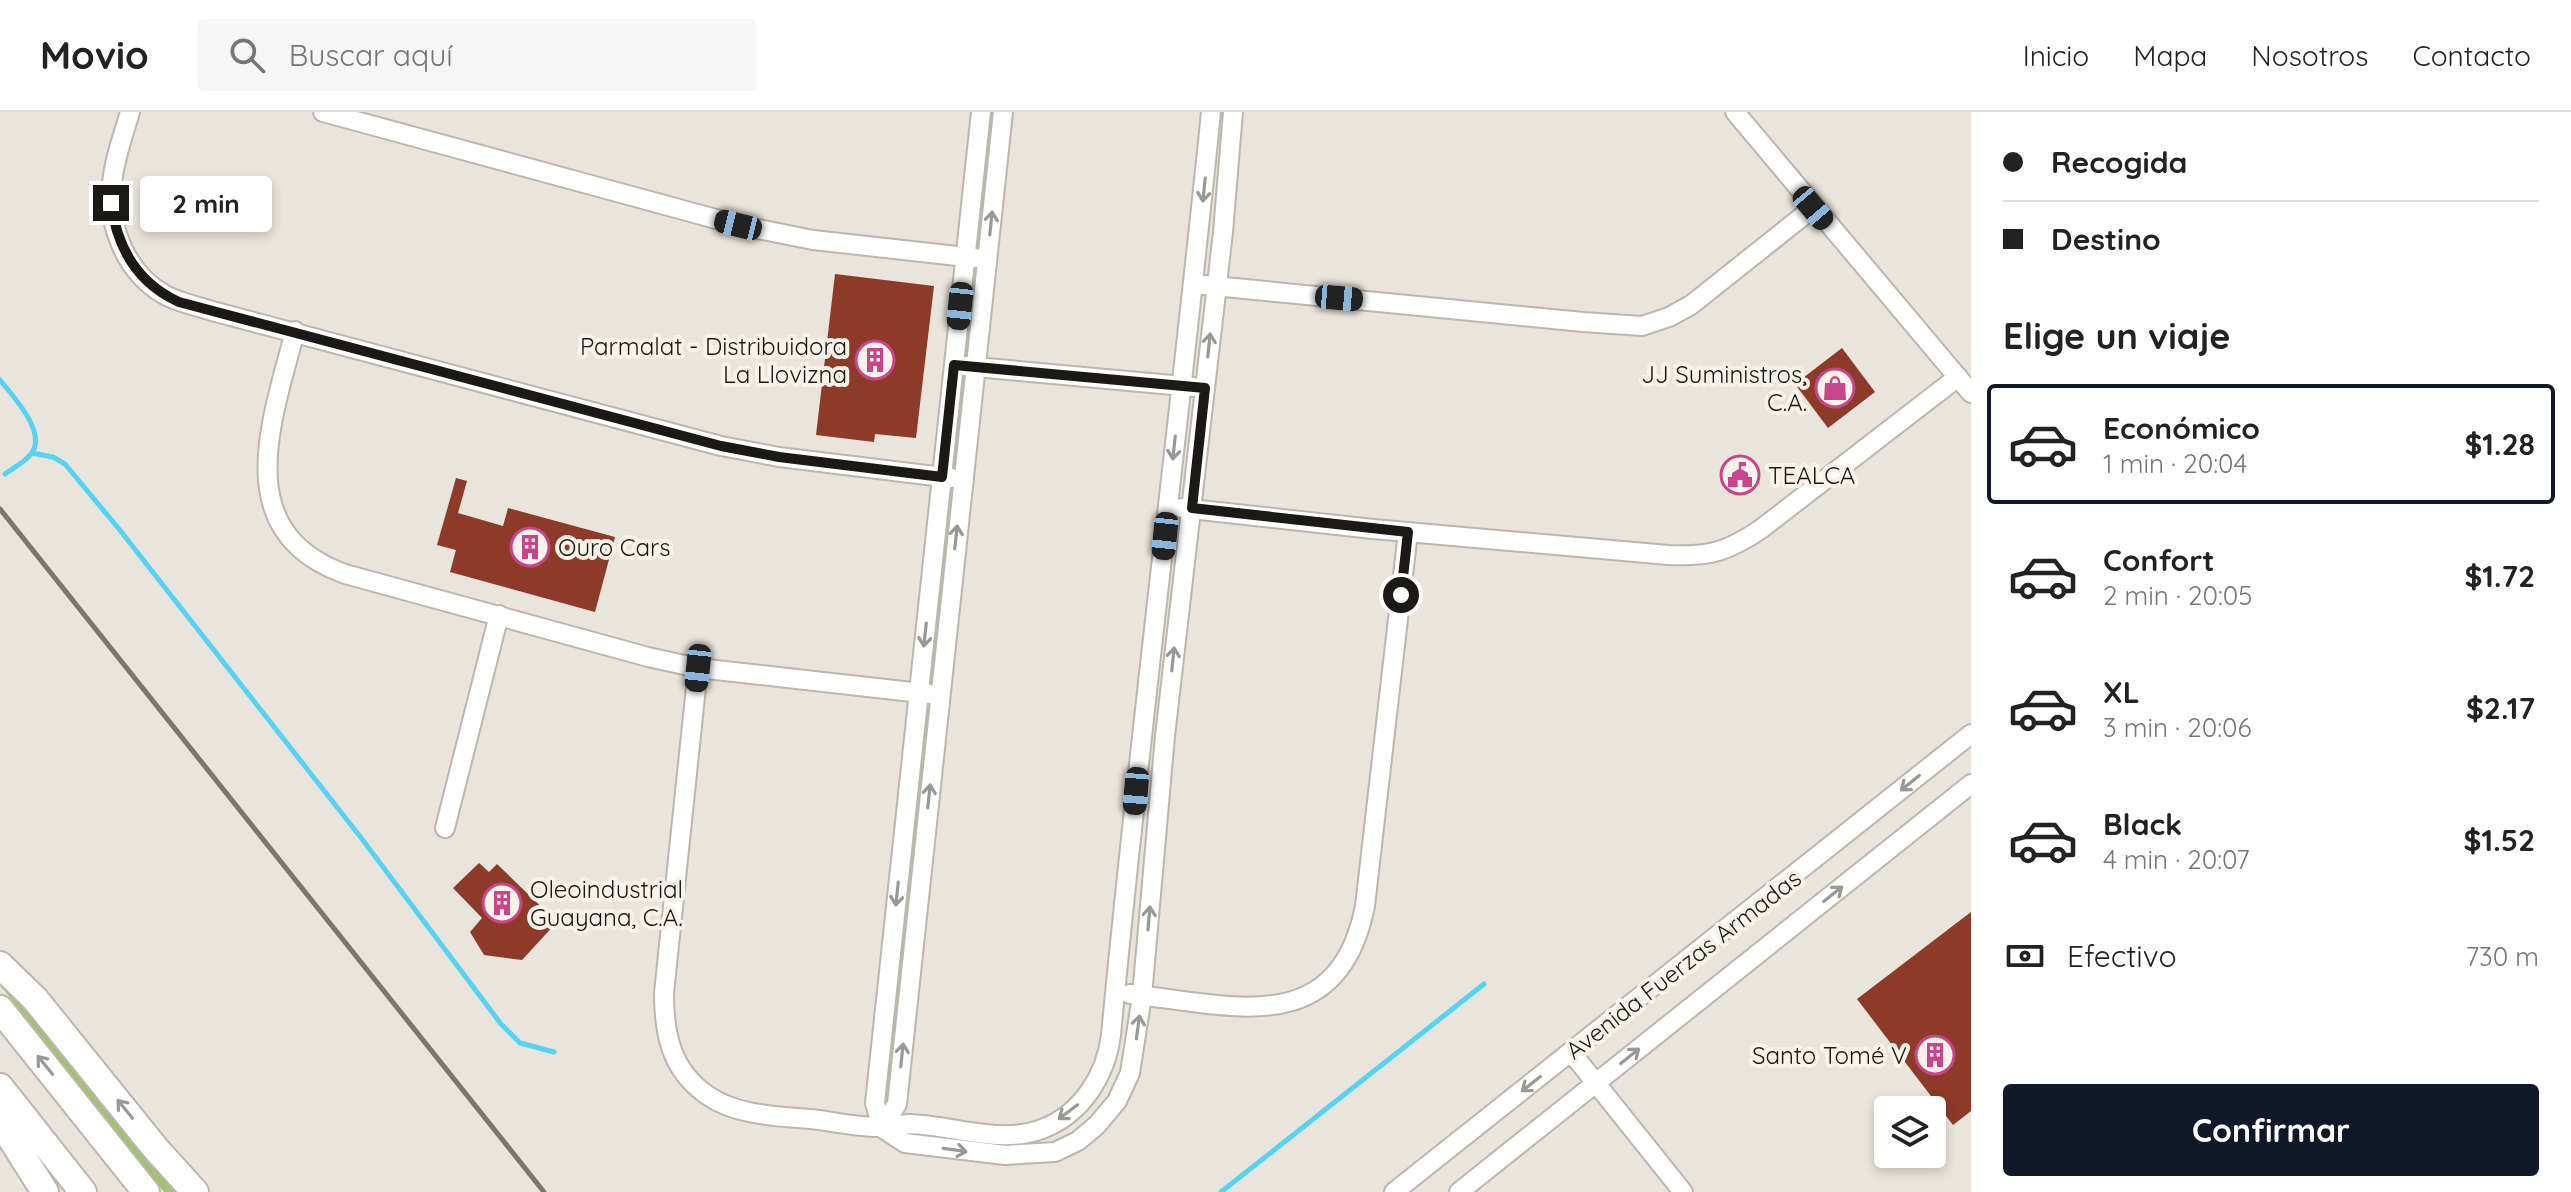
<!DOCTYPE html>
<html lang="es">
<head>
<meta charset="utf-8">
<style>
	body { margin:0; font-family:Quicksand,sans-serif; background:#f6f6f6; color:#222; height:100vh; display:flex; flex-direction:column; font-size:30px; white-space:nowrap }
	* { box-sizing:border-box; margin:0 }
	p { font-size:26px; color:#767676 }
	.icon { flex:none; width:44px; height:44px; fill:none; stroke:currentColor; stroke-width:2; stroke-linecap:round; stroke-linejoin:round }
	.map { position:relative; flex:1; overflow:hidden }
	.sheet { display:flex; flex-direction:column; background:#fff; width:600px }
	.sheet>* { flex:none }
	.banner { display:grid; align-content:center; height:176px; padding:0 32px; background:#fff }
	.tools { position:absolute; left:1874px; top:984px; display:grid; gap:16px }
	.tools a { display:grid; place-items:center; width:72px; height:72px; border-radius:8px; background:#fff; box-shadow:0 4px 12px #0003; font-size:40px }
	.end { position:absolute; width:36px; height:36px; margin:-18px; border:10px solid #1b1916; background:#fff; box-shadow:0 0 0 4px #fff }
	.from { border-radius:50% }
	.bubble { position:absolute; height:56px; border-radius:8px; background:#fff; box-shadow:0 4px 12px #0003; font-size:26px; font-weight:700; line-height:56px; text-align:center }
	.car { position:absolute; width:24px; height:48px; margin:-24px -12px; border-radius:10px; box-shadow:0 0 6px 2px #0007; background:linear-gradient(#222 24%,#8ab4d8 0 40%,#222 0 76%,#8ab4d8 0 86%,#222 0) }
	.banner b { display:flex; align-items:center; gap:28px; height:76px; font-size:30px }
	.banner b+b { border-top:2px solid #e0e0e0 }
	.banner i { width:20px; height:20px; background:#222 }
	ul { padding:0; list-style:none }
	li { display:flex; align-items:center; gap:24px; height:120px; margin:0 16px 12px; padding:0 16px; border:4px solid transparent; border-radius:8px }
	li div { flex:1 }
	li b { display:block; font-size:30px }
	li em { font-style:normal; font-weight:700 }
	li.active { border-color:#111827 }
	li>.icon { width:72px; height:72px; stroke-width:1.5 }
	h2 { padding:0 32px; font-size:36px; line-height:96px }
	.pay { display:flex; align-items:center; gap:20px; height:88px; padding:0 32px; font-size:30px }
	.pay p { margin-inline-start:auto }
	.action { display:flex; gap:16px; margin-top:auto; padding:16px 32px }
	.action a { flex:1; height:92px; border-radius:8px; background:#111827; color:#fff; font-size:32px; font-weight:700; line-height:92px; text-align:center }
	header { display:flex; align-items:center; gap:48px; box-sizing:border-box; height:112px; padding:0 40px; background:#fff; border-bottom:2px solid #e0e0e0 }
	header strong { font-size:38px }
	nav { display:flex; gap:44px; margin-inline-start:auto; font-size:28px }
	.search { width:560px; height:72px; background:#f6f6f6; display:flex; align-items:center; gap:20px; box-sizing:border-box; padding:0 28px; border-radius:8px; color:#767676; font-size:30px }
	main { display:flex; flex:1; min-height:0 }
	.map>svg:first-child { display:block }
	.green { fill:#a3c074 }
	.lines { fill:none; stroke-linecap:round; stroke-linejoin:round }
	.stream { stroke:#56d2f2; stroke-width:5 }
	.building { fill:#8d3a28 }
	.minor-casing { stroke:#bbb6ae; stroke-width:22 }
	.highway-casing { stroke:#bbb6ae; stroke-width:30 }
	.minor { stroke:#fff; stroke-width:18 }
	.highway { stroke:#fff; stroke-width:26 }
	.rail { stroke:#7a7771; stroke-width:5 }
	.oneway { stroke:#989896 }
	.route { stroke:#1b1916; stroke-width:10 }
	.labels { text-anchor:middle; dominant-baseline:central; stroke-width:8; stroke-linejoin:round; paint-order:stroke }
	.poi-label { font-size:24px; fill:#1b1916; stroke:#f7f3ea; text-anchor:end }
	.street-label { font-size:24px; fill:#1b1916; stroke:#f7f3ea }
</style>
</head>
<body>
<header>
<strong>Movio</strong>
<div class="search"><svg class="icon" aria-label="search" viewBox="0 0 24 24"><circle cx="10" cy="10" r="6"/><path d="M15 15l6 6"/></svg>Buscar aquí</div>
<nav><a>Inicio</a><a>Mapa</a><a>Nosotros</a><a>Contacto</a></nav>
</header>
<main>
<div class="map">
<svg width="1971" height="1080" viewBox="0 0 1971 1080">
	<rect width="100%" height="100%" fill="#eae5dc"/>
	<!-- green -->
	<path class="green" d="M 0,859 L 186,1080 L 164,1080 L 0,873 Z"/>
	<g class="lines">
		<!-- stream -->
		<path class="stream" d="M 0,268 C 13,284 48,321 31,342 C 25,350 13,356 5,362
			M 32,341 L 53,345 L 65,352 L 119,417 L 362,727 L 501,912 L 520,931 L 554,940
			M 1221,1080 L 1484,872"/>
	</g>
	<!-- building -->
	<path class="building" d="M 835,162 L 934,174 L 916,326 L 875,322 L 874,330 L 816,323 Z
		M 1842,236 L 1875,280 L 1828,316 L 1795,272 Z
		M 456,366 L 467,369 L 458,401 L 503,414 L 508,396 L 615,425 L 595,500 L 450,460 L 456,438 L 437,433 Z
		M 479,751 L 489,760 L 497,752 L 557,810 L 522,848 L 484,843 L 470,820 L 482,806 L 453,776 Z
		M 1971,800 L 1971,999 L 1953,1013 L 1857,887 Z"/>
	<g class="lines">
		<defs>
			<path id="minor" d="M 130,0 C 123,24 114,48 112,72 C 107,115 127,162 165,183 C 180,191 197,194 212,199 L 721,334 L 779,345 L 951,366
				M 323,0 L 738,113 L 813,128 L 975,146
				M 981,0 L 875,991 L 882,1016 L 905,1031 L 1005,1043 L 1055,1040 L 1078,1029 L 1097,1013 L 1117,989 L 1130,961 L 1142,884 L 1165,624 L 1223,120 L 1233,0
				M 1735,0 L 1971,281
				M 1204,173 L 1583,210 L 1642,214 L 1669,205 L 1691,193 L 1813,96
				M 295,219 C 272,309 228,420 345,462 L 648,545 L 698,556 L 930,582
				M 965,254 L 1194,275
				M 1182,396 L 1373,417 L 1668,443 C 1709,445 1727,440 1761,417 L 1958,265
				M 698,556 L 664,881 C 664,922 671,958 707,983 C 738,1005 782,1004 819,1008 C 839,1011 859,1015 879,1015 C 889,1016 899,1012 909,1012 C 953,1013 1000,1033 1042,1017 C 1082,1002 1106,963 1111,923 C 1140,615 1180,308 1211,0
				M 445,716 L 499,503
				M 1130,882 C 1231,893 1338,929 1365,794 L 1408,420
				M 1571,940 L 1683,1080
				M 882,1016 L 897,992 L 1003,0
				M 1394,1080 L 1971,622
				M 1459,1080 L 1971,672"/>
			<path id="highway" d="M 0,853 L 35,887 L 156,1037 L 195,1080
				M 0,897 L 146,1080
				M 0,975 L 83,1080
				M 0,1009 L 45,1080"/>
		</defs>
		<!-- minor casing -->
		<use href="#minor" class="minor-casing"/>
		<!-- highway casing -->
		<use href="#highway" class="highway-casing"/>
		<!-- minor -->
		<use href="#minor" class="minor"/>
		<!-- highway -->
		<use href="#highway" class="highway"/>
		<!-- rail -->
		<path class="rail" d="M 0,397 L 544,1080"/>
	</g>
	<!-- one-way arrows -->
	<defs><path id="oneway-shaft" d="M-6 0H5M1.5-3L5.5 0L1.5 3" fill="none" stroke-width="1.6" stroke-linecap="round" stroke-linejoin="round" transform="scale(2)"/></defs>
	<g class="oneway">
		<use href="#oneway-shaft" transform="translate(1204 78) rotate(96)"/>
		<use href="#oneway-shaft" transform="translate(991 111) rotate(-84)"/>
		<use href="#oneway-shaft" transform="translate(1209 233) rotate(-84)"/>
		<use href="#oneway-shaft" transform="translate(1174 336) rotate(96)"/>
		<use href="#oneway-shaft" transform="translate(956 425) rotate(-84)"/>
		<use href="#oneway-shaft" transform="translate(925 523) rotate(96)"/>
		<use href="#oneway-shaft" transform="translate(1173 547) rotate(-84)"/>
		<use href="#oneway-shaft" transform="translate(1910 671) rotate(141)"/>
		<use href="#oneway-shaft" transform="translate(929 684) rotate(-84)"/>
		<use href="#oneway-shaft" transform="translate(897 782) rotate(96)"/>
		<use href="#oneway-shaft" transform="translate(1833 782) rotate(-39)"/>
		<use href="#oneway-shaft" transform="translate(1149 806) rotate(-85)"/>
		<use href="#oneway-shaft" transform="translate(1138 915) rotate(-82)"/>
		<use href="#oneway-shaft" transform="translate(902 943) rotate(-84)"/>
		<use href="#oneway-shaft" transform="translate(1630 944) rotate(-39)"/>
		<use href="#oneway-shaft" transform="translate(45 953) rotate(-129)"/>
		<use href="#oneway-shaft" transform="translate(1531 972) rotate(142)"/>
		<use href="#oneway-shaft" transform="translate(125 997) rotate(-129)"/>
		<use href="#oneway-shaft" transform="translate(1068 1000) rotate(143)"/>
		<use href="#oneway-shaft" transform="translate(955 1038) rotate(8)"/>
	</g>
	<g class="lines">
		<!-- route -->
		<path class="route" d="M 111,91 C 117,136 137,171 179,190 L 721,334 L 779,345 L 942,365 L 954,253 L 1205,276 L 1192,396 L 1408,420 L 1401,483"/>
	</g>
	<!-- icons -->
	<defs>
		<symbol id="building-ring" viewBox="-11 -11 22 22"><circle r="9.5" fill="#f7f3ea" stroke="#c8458b" stroke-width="1.5"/><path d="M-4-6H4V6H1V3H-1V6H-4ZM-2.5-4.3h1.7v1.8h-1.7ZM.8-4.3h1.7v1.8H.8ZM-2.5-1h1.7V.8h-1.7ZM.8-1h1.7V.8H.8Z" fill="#c8458b"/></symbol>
		<symbol id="shop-ring" viewBox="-11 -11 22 22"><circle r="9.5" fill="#f7f3ea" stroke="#c8458b" stroke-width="1.5"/><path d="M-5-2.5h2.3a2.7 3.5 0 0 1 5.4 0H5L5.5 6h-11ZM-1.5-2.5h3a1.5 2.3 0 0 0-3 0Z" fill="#c8458b"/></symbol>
		<symbol id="civic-ring" viewBox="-11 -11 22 22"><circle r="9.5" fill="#f7f3ea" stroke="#c8458b" stroke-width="1.5"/><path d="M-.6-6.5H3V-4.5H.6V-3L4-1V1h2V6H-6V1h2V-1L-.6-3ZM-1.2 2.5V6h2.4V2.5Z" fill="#c8458b"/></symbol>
	</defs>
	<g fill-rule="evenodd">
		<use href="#building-ring" x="853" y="226" width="44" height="44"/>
		<use href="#shop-ring" x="1813" y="254" width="44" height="44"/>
		<use href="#civic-ring" x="1718" y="341" width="44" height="44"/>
		<use href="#building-ring" x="508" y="413" width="44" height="44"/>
		<use href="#building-ring" x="480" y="769" width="44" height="44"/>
		<use href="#building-ring" x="1913" y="921" width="44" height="44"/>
	</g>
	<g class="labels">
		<!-- poi labels -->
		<g class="poi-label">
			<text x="847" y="234">Parmalat - Distribuidora<tspan x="847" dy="28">La Llovizna</tspan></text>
			<text x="1807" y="262">JJ Suministros,<tspan x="1807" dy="28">C.A.</tspan></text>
			<text x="1768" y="363" text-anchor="start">TEALCA</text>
			<text x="558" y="435" text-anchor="start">Ouro Cars</text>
			<text x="530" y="777" text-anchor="start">Oleoindustrial<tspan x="530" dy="28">Guayana, C.A.</tspan></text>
			<text x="1907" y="943">Santo Tomé V</text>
		</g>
		<!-- street labels -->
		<g class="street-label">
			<text transform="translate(1683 852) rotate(-38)">Avenida Fuerzas Armadas</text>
		</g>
	</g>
</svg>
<div class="tools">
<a><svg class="icon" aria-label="layers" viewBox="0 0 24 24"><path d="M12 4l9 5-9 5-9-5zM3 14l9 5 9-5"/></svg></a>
</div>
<i class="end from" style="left:1401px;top:483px"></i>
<i class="end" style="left:111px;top:91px"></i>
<div class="bubble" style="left:140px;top:64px;width:132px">2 min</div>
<i class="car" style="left:1813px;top:96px;rotate:140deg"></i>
<i class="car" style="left:738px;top:113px;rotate:284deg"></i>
<i class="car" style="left:1339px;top:186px;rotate:95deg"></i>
<i class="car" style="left:960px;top:194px;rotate:186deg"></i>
<i class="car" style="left:1165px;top:424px;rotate:186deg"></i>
<i class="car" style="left:698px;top:556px;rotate:186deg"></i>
<i class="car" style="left:1136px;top:679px;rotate:185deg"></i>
</div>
<section class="sheet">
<div class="banner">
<b><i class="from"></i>Recogida</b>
<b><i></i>Destino</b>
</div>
<h2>Elige un viaje</h2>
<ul>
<li class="active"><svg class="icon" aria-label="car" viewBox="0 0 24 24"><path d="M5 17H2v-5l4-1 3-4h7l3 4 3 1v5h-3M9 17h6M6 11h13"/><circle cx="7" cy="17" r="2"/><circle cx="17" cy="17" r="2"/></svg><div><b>Económico</b><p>1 min · 20:04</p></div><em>$1.28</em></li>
<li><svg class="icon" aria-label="car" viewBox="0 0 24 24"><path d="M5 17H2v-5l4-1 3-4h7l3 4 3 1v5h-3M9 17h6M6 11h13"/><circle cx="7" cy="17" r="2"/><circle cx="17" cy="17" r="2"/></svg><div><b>Confort</b><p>2 min · 20:05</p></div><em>$1.72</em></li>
<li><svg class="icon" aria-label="car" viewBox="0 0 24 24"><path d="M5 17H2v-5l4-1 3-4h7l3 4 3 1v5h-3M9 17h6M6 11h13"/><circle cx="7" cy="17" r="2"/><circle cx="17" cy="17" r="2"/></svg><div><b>XL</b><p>3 min · 20:06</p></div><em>$2.17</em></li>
<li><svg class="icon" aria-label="car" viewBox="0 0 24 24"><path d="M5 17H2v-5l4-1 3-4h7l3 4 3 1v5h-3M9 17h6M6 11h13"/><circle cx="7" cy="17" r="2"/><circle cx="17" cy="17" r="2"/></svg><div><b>Black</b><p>4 min · 20:07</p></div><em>$1.52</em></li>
</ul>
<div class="pay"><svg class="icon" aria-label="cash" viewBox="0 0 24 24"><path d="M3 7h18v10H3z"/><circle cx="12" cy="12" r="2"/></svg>Efectivo<p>730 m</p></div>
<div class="action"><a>Confirmar</a></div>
</section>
</main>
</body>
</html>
